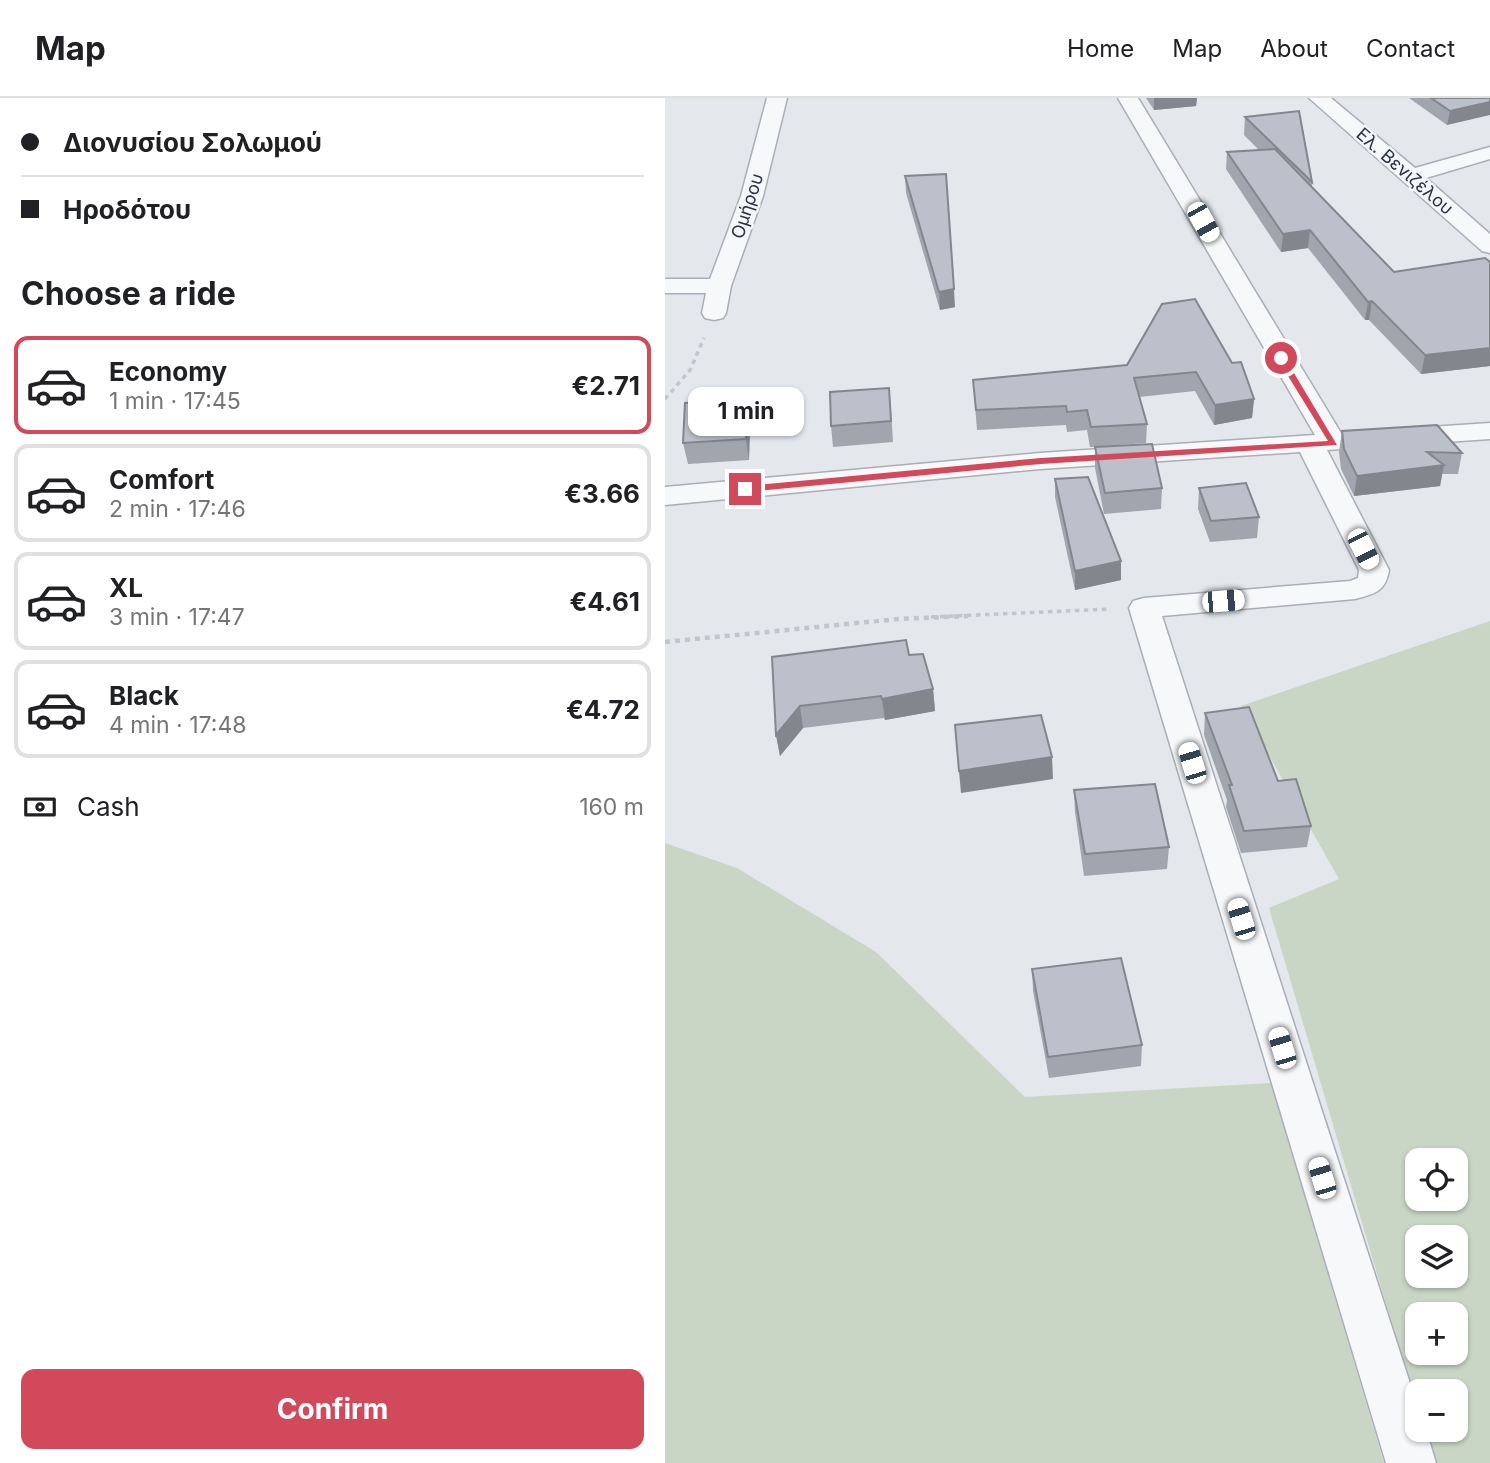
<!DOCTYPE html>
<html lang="en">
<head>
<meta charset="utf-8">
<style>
	body { margin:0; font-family:Inter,sans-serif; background:#f2f2f2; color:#202124; height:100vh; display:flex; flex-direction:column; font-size:26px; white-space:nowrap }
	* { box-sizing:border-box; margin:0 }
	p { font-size:23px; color:#757577 }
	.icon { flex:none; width:38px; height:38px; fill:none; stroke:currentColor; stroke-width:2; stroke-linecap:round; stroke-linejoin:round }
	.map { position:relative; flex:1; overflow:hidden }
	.side { display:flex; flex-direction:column; background:#fff; width:665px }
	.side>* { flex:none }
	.top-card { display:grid; align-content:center; height:154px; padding:0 21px; background:#fff }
	.buttons { position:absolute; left:740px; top:1050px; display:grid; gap:14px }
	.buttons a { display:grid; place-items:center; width:63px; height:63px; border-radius:14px; background:#fff; box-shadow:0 2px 5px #0004; font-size:35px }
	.end { position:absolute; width:32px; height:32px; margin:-16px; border:9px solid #d1495b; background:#fff; box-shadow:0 0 0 4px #fff }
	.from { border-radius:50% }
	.bubble { position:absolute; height:49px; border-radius:14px; background:#fff; box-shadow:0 2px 5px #0004; font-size:23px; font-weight:700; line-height:49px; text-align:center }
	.car { position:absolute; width:21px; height:42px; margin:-21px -10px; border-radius:9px; box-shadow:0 0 5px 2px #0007; background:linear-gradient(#fff 24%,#345 0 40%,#fff 0 76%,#345 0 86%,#fff 0) }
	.top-card b { display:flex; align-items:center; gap:24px; height:66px; font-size:26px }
	.top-card b+b { border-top:2px solid #e0e0e0 }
	.top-card i { width:18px; height:18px; background:#202124 }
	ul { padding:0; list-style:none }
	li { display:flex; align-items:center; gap:21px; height:98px; margin:0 14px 10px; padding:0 7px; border:4px solid #e0e0e0; border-radius:14px }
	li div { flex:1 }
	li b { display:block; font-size:26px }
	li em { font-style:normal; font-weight:700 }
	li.on { border-color:#d1495b }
	li>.icon { width:63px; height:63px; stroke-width:1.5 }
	h2 { padding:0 21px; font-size:32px; line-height:84px }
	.pay { display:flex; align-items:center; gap:18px; height:77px; padding:0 21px; font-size:26px }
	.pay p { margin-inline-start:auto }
	.button { display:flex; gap:14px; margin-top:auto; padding:14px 21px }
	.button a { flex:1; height:80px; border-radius:14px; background:#d1495b; color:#fff; font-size:28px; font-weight:700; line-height:80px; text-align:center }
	header { display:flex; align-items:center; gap:42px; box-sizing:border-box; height:98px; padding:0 35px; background:#fff; border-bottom:2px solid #e0e0e0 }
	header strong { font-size:33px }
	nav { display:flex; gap:38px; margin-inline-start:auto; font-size:24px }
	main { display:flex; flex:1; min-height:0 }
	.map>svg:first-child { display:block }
	.green { fill:#c9d6c5; fill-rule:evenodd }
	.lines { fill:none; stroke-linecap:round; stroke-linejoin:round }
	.minor-casing { stroke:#a9aeb7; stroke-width:3 }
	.path-far1 { stroke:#c2c5cb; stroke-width:3.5; stroke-dasharray:4.5 4.5; stroke-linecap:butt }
	.path { stroke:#c2c5cb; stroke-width:4.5; stroke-dasharray:5 5; stroke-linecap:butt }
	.minor { fill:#f7f8fa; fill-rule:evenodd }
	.wall { fill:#a1a5ae }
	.shaded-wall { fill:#83868d }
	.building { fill:#bbc0ca; stroke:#83868d; stroke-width:2 }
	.route { fill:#d1495b }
	.labels { text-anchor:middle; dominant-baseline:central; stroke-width:5; stroke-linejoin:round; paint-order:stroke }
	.far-street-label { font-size:18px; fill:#2b3445; stroke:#f4f6f9 }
</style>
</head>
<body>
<header>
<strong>Map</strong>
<nav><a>Home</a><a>Map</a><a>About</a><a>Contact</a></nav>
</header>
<main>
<section class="side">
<div class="top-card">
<b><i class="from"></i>Διονυσίου Σολωμού</b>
<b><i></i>Ηροδότου</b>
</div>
<h2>Choose a ride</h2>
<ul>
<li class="on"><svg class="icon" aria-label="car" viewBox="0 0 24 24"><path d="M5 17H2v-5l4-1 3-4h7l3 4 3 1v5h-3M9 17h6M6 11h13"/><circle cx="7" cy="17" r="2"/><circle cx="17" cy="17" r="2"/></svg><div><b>Economy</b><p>1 min · 17:45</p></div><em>€2.71</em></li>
<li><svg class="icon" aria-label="car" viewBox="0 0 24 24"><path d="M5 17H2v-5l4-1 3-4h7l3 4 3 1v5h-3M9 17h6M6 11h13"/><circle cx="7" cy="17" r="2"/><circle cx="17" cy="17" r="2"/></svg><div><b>Comfort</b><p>2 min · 17:46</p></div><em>€3.66</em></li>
<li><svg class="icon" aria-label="car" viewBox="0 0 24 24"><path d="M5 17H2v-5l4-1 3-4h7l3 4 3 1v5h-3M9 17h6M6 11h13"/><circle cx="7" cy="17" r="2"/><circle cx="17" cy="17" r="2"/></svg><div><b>XL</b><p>3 min · 17:47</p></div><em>€4.61</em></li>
<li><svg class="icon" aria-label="car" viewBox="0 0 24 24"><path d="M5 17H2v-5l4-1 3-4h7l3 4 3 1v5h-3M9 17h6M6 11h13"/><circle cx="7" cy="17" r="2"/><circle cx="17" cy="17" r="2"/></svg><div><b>Black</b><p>4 min · 17:48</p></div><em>€4.72</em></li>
</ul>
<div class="pay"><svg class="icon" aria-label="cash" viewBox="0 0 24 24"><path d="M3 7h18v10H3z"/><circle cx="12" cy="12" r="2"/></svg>Cash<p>160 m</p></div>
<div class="button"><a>Confirm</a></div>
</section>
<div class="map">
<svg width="825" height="1365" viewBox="0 0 825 1365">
	<rect width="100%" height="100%" fill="#e4e7ec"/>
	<!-- green -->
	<path class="green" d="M 825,523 L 825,1365 L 768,1365 L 759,1332 L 791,1332 L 791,1293 L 752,1293 L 752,1311 L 604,810 L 674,781 L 576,608 ZM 752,1062 L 791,1062 L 791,1101 L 752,1101 ZM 752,1139 L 791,1139 L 791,1178 L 752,1178 ZM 752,1216 L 791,1216 L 791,1255 L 752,1255 Z
		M 0,745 L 72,770 L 211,854 L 360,999 L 606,985 L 719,1365 L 0,1365 Z"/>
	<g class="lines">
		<defs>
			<path id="minor" d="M 102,0 L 122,0 L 98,98 L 66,188 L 61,215 L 58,220 L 49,222 L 40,220 L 37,215 L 41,195 L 0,195 L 0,181 L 45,181 L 76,98 Z
				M 453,0 L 473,0 L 676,335 L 825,325 L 825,341 L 662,352 L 724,472 C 721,493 710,496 690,501 L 497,518 L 752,1307 L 752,1332 L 761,1332 L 771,1365 L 721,1365 L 464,510 L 468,503 L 479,500 L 685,483 L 693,480 L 694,472 L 635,354 L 375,371 L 0,407 L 0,389 L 375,355 L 650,337 Z
				M 644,0 L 666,0 L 750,70 L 825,49 L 825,61 L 761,80 L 825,136 L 825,155 L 817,153 Z"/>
		</defs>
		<!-- minor casing -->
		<use href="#minor" class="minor-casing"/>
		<!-- path-far1 -->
		<path class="path-far1" d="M 0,301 L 25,272 L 39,240
			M 266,519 L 446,511"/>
		<!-- path -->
		<path class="path" d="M 0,544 L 233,521 L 303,518"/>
		<!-- minor -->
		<use href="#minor" class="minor"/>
	</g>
	<!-- wall -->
	<path class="wall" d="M 481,0 L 532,0 L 531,8 L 489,12 Z
		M 744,0 L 825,0 L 782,27 Z
		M 580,19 L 647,84 L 647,89 L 729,174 L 825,164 L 825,268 L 756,276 L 704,222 L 700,222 L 643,150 L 616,154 L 561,71 L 562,54 L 594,52 L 579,37 Z
		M 240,78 L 290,209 L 275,212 L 241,95 Z
		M 567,265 L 589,301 L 587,320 L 549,327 L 530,293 L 474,299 L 482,326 L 481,345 L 425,349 L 422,332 L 402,334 L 401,327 L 312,332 L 308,282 Z
		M 77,304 L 81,304 L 85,325 L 84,362 L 23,366 L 18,345 Z
		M 226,311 L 228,344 L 168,349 L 166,328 Z
		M 677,333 L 797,355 L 793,376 L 777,376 L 775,388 L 689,398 L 676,371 L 674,354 Z
		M 430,349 L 497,390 L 496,411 L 439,416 L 430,370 Z
		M 390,381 L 456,482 L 410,492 L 390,399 Z
		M 534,390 L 594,419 L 592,440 L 545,444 L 533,411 Z
		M 244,557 L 268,591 L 270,613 L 220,622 L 219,620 L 138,630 L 115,658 L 111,637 L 107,559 Z
		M 540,615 L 613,683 L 646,728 L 642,749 L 576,755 L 561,709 L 562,702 L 539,637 Z
		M 409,692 L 504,749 L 502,771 L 419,778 L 410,714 Z
		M 367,871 L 477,947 L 476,968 L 384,980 L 368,893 Z"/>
	<!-- shaded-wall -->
	<path class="shaded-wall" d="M 489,0 L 532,0 L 531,8 L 489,12 Z
		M 825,4 L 825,17 L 782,27 L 785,13 Z
		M 645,132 L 643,150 L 616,154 L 618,136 Z
		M 289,191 L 290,209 L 275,212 L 274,194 Z
		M 707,203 L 704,222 L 700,222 L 703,204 Z
		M 825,250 L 825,268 L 756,276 L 760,257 Z
		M 589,301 L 587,320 L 549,327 L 550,307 Z
		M 81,304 L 85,325 L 84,362 L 81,341 Z
		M 779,367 L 775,388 L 689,398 L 692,378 Z
		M 456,463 L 456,482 L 410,492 L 410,473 Z
		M 268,591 L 270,613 L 220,622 L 217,601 Z
		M 135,608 L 138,630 L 115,658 L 111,637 Z
		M 387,659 L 388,681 L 296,695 L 294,673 Z"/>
	<!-- building -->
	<path class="building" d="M 766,0 L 825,0 L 825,4 L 785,13 Z
		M 634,13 L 647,84 L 580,19 Z
		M 610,51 L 729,174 L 820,160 L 825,164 L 825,250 L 760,257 L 707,203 L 703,204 L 645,132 L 618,136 L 562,54 Z
		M 281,76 L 289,191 L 274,194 L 240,78 Z
		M 530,201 L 567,265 L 576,264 L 589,301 L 550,307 L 531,274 L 469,280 L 482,326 L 426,329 L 422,312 L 402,314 L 401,308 L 311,312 L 308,282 L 462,267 L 497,206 Z
		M 224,290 L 226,323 L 166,328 L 165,294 Z
		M 76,300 L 75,304 L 81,304 L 81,341 L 18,345 L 20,305 Z
		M 772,327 L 797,355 L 762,354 L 779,367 L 692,378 L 679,351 L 677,333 Z
		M 487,346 L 497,390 L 440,395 L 430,349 Z
		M 423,379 L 456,463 L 410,473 L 390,381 Z
		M 581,385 L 594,419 L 546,423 L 534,390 Z
		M 241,542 L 244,557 L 258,556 L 268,591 L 217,601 L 216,598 L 135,608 L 111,637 L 107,559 Z
		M 584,609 L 613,683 L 631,681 L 646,728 L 579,733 L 564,687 L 567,687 L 540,615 Z
		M 376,617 L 387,659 L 294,673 L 290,627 Z
		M 490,686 L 504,749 L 420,756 L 409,692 Z
		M 456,860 L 477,947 L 383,959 L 367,871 Z"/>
	<!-- route -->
	<path class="route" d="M 616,257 L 620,260 L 672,347 L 376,366 L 80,394 L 76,391 L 80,388 L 376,360 L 663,343 L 612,260 Z"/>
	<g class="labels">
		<!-- far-street labels -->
		<g class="far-street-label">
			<text transform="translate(740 73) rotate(41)">Ελ. Βενιζέλου</text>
			<text transform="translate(82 108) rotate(-72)">Ομήρου</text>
		</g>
	</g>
</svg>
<div class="buttons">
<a><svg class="icon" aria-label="locate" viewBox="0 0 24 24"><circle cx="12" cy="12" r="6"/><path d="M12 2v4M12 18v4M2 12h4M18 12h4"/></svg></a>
<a><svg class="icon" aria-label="layers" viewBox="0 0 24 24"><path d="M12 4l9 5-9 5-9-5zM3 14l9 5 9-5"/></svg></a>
<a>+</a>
<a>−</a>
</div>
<i class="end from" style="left:616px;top:260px"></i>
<i class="end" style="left:80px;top:391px"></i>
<div class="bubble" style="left:23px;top:289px;width:116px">1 min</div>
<i class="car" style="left:538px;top:124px;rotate:151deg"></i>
<i class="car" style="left:698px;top:451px;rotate:153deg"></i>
<i class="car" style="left:558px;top:503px;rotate:85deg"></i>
<i class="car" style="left:527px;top:665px;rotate:343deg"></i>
<i class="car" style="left:576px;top:821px;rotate:343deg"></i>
<i class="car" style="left:617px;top:950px;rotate:343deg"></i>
<i class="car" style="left:657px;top:1080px;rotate:343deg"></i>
</div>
</main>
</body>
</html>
